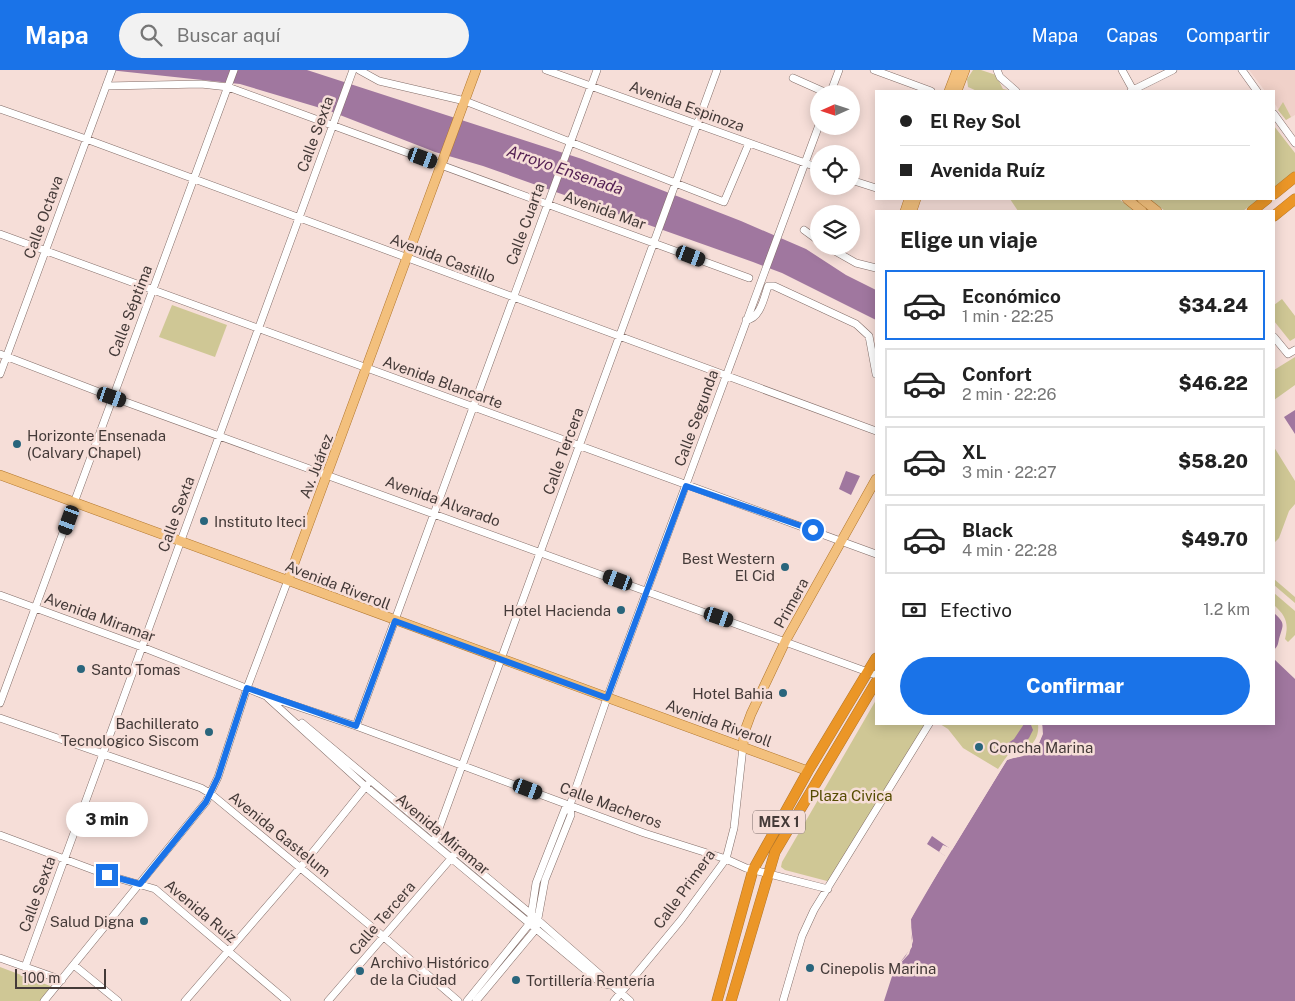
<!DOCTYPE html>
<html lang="es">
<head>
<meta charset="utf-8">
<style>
	body { margin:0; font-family:"Public Sans",sans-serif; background:#f2f2f2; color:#222; height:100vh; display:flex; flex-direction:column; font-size:19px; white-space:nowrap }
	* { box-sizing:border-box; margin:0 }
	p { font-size:16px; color:#767676 }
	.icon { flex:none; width:28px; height:28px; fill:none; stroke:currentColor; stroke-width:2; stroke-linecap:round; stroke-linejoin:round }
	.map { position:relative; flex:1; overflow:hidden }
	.panel { position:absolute; left:875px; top:140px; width:400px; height:515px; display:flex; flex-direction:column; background:#fff; border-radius:0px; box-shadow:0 2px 12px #0003 }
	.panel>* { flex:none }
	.banner { position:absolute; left:875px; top:20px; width:400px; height:110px; border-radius:0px; box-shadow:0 2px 12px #0003; display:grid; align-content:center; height:110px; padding:0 25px; background:#fff }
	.needle { width:32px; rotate:267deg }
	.tools { position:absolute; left:810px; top:15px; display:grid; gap:10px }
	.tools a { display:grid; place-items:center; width:50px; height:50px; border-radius:50%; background:#fff; box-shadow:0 2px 12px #0003; font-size:25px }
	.scale { position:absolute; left:15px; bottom:12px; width:91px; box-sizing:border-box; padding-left:5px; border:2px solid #443a38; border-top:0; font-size:14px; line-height:18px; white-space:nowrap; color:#443a38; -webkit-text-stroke:4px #f6ded8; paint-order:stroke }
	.end { position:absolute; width:22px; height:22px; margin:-11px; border:6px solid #1a73e8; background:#fff; box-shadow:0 0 0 2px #fff }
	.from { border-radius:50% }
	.bubble { position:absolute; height:35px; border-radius:18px; background:#fff; box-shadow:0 2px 12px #0003; font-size:16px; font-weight:800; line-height:35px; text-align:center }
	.car { position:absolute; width:15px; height:30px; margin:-15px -8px; border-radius:6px; box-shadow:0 0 4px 1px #0007; background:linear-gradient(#222 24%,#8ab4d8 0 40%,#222 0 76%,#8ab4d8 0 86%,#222 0) }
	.banner b { display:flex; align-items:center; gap:18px; height:48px; font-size:19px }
	.banner b+b { border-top:1px solid #e0e0e0 }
	.banner i { width:12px; height:12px; background:#222 }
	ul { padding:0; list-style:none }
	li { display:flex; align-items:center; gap:15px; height:70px; margin:0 10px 8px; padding:0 15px; border:2px solid #e0e0e0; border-radius:0px }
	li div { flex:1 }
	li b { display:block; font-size:19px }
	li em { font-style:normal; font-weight:800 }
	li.on { border-color:#1a73e8 }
	li>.icon { width:45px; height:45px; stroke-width:1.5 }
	h2 { padding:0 25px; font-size:22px; line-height:60px }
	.pay { display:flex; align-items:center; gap:12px; height:55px; padding:0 25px; font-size:19px }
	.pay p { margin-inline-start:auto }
	.primary-button { display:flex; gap:10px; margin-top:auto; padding:10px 25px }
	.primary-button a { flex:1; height:58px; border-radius:30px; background:#1a73e8; color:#fff; font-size:20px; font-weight:800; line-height:58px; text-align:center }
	header { display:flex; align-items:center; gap:30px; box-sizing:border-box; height:70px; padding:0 25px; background:#1a73e8; color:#fff }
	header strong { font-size:24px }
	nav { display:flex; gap:28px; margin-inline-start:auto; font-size:18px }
	.search { width:350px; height:45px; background:#f2f2f2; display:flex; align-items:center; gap:12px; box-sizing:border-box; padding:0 18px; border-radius:28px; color:#767676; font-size:19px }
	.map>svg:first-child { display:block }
	.built { fill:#f0d1c9 }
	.green { fill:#cfc795 }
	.water { fill:#a0779f }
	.pier { fill:#f6ded8 }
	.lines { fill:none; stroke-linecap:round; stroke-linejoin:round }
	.minor-casing { stroke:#826d68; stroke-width:8 }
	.major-casing { stroke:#b1762d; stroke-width:10 }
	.highway-casing { stroke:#b1762d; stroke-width:11 }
	.minor { stroke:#fff; stroke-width:7 }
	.major { stroke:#f3c07d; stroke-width:9 }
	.highway { stroke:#eb9627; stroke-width:10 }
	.route { stroke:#1a73e8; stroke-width:6 }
	.poi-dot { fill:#29657c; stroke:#f6ded8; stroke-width:2 }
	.labels { text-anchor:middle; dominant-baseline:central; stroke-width:5; stroke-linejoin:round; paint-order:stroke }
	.shield { fill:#f6ded8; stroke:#796b68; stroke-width:1 }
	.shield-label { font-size:14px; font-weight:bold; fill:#443a38 }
	.street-label { font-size:15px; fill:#443a38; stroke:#f6ded8 }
	.poi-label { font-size:15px; fill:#443a38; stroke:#f6ded8; text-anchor:start }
	.park-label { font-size:15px; fill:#554b01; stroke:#f6ded8 }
	.water-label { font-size:16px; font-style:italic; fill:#521e52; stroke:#f6ded8 }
</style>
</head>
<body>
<header>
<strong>Mapa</strong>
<div class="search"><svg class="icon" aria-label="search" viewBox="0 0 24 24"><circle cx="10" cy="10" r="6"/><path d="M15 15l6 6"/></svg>Buscar aquí</div>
<nav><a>Mapa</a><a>Capas</a><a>Compartir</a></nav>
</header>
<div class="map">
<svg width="1295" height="931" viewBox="0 0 1295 931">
	<rect width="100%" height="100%" fill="#f6ded8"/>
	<!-- built -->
	<path class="built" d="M 1249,0 L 1295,0 L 1295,45 L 1286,50 L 1274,33 L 1274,21 L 1265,21 Z"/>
	<!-- green -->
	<path class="green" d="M 973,0 L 981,0 L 996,5 L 1003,19 L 1013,21 L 977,21 L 968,17 L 967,9 Z
		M 1283,32 L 1291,47 L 1286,50 L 1278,40 Z
		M 1274,56 L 1295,83 L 1295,101 L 1274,117 Z
		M 1010,129 L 1119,129 L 1134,141 L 1018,141 Z
		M 1150,129 L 1259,129 L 1243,141 L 1165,141 Z
		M 1282,229 L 1295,246 L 1295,268 L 1290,271 L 1274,251 L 1274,235 Z
		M 172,235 L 227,255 L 215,287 L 159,267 Z
		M 1295,287 L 1295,315 L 1274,330 L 1274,300 Z
		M 1274,377 L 1295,411 L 1295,434 L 1289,441 L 1279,468 L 1274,473 Z
		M 1274,509 L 1295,527 L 1295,533 L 1274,515 Z
		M 1274,523 L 1295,541 L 1295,565 L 1288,572 L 1285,569 C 1289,553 1286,546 1274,535 Z
		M 876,630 L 876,654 L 925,654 L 835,807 L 827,811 L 785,800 L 781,797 L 782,792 Z
		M 940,654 L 1038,654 C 1040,672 1027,682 1010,682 L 998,699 L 963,678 L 948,659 Z
		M 0,897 L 53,917 L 41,931 L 0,931 Z"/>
	<!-- water -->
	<path class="water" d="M 109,0 L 307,0 L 582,89 L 741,151 L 806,179 L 846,205 L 876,220 L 876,250 L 782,203 L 753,192 L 483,96 L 435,82 L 327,40 L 240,14 Z
		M 1295,340 L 1295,364 L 1284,347 Z
		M 846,401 L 860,406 L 851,425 L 839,419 Z
		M 1274,543 C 1286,554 1283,554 1279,569 C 1278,574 1278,576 1274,580 Z
		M 1274,589 L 1295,609 L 1295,931 L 884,931 L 894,900 L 912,877 L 911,849 L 947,787 L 927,774 L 932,766 L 952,780 L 1007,690 C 1012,687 1017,688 1023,686 C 1037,682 1044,668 1042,654 L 1274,654 Z
		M 1024,654 L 1031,655 L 1033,660 L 1029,668 L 1022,675 L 1013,672 L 1005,682 L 1001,682 L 1001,678 L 1014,669 Z"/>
	<!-- pier -->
	<path class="pier" d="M 1040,654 L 1042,654 L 1043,664 L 1039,673 L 1030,683 L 1007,690 L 917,837 L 910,851 L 913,871 L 909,884 L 894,900 L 882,931 L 893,899 L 905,887 L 910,878 L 912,868 L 908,852 L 945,786 L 939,782 L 943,775 L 950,778 L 1005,689 L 1029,681 L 1037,672 L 1040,663 Z"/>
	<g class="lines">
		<defs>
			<path id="minor" d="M 359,0 L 379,11 L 465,31 L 724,132 L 749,73
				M 546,0 L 819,98
				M 874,0 L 931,21
				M 997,0 L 1000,7 L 1016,21
				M 1122,0 L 1133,20
				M 1242,0 L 1257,21
				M 793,8 L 829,24
				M 106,16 L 201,14 L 228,17 L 749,208
				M 1131,21 L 1173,0
				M 830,24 L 839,0
				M 0,39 L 86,69 L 876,361
				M 1274,44 L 1295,73
				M 851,110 L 876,118
				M 804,160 L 819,171
				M 0,164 L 876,484
				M 826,176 L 856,193 L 876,198
				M 746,250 C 760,249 764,228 768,216 L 774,216 L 856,254 L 869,266 L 876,304
				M 1274,267 L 1288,284 L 1295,280
				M 0,284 L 112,327 L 876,605
				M 0,304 L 112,0
				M 0,525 L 142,577 L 266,626 L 356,656 L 644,763 L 726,789 L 746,798 L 828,819
				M 268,628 L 366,717 L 601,913 L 609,915
				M 0,633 L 234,0
				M 0,648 L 201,718 L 211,724 L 384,867 L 458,931
				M 302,653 L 532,845 L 630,931
				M 356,656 L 597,0
				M 0,765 L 107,805 L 155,819 L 287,931
				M 434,772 L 717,0
				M 0,888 L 62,910
				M 75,896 L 118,931
				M 25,897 L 353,0
				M 44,931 L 206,732 L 218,707 L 247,618 L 288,510
				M 185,931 L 300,798 L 367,715
				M 328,931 L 454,785
				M 467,931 L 530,853 L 536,813 L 565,739 L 570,735
				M 476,931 L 536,859 L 545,810 L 571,745 L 570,735 L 607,628 L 819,55
				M 614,931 L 681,850 L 726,789 L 734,758 L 743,677
				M 783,931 L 802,866 L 814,840 L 929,654"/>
			<path id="major" d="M 949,21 L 957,0
				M 957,21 L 965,0
				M 1127,129 L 1142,141
				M 1142,129 L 1157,141
				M 905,141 L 909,129
				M 912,141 L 916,129
				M 0,405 L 808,701
				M 288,510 L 476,0
				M 743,677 L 744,663 L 751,644 L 786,570 L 876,409"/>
			<path id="highway" d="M 1274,124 L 1295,107
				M 1252,141 L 1267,129
				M 1274,146 L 1295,129
				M 717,931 L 753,800 L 808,701 L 876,588
				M 731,931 L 775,782 L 876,612"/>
		</defs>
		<!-- minor casing -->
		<use href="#minor" class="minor-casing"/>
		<!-- major casing -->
		<use href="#major" class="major-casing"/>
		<!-- highway casing -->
		<use href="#highway" class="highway-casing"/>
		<!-- minor -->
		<use href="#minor" class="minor"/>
		<!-- major -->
		<use href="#major" class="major"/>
		<!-- highway -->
		<use href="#highway" class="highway"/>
	</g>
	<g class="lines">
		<!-- route -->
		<path class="route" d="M 107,805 L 140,814 L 206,732 L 218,707 L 247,618 L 356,656 L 395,551 L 607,628 L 686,416 L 813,460"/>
	</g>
	<!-- markers -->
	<g class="poi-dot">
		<circle cx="17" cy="374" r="5"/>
		<circle cx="204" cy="451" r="5"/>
		<circle cx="785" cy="497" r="5"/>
		<circle cx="621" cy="540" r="5"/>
		<circle cx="81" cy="599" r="5"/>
		<circle cx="783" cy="623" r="5"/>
		<circle cx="209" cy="662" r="5"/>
		<circle cx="979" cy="677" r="5"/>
		<circle cx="144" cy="851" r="5"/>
		<circle cx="810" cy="898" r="5"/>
		<circle cx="360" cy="901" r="5"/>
		<circle cx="516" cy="910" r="5"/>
	</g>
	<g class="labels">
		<!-- shield labels -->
		<rect class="shield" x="753" y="740.5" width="52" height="23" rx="4"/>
		<g class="shield-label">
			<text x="779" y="752">MEX 1</text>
		</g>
		<!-- street labels -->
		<g class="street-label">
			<text transform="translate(687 36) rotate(20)">Avenida Espinoza</text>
			<text transform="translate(315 64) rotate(-70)">Calle Sexta</text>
			<text transform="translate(605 140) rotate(20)">Avenida Mar</text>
			<text transform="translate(43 147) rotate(-70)">Calle Octava</text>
			<text transform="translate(525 154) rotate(-70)">Calle Cuarta</text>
			<text transform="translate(443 188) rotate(21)">Avenida Castillo</text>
			<text transform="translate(130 241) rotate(-69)">Calle Séptima</text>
			<text transform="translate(443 312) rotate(20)">Avenida Blancarte</text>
			<text transform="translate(696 348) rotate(-70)">Calle Segunda</text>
			<text transform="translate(563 381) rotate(-70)">Calle Tercera</text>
			<text transform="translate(316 396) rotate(-69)">Av. Juárez</text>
			<text transform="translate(443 431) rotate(20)">Avenida Alvarado</text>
			<text transform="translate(176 444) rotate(-70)">Calle Sexta</text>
			<text transform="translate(338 515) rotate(21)">Avenida Riveroll</text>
			<text transform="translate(791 533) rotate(-61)">Primera</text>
			<text transform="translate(100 547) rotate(20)">Avenida Miramar</text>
			<text transform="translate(719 653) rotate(20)">Avenida Riveroll</text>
			<text transform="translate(611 735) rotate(20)">Calle Macheros</text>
			<text transform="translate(280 764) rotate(39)">Avenida Gastelum</text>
			<text transform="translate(443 764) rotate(40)">Avenida Miramar</text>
			<text transform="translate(684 819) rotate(-54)">Calle Primera</text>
			<text transform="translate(37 824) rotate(-70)">Calle Sexta</text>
			<text transform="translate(201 841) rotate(40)">Avenida Ruíz</text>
			<text transform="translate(382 848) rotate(-49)">Calle Tercera</text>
		</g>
		<!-- poi labels -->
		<g class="poi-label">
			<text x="27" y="365">Horizonte Ensenada<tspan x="27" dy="17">(Calvary Chapel)</tspan></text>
			<text x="214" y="451">Instituto Iteci</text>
			<text x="775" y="488" text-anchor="end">Best Western<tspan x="775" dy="17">El Cid</tspan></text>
			<text x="611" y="540" text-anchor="end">Hotel Hacienda</text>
			<text x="91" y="599">Santo Tomas</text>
			<text x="773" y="623" text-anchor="end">Hotel Bahia</text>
			<text x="199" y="653" text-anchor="end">Bachillerato<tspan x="199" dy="17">Tecnologico Siscom</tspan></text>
			<text x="989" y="677">Concha Marina</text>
			<text x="134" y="851" text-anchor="end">Salud Digna</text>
			<text x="370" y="892">Archivo Histórico<tspan x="370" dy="17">de la Ciudad</tspan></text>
			<text x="820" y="898">Cinepolis Marina</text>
			<text x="526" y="910">Tortillería Rentería</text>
		</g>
		<!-- park labels -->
		<g class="park-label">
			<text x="851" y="725">Plaza Civica</text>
		</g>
		<!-- water labels -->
		<g class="water-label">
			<text transform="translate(565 100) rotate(19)">Arroyo Ensenada</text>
		</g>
	</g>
</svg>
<div class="tools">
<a><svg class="needle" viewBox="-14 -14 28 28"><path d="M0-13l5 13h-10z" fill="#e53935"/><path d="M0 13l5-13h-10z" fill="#767676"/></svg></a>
<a><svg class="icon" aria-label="locate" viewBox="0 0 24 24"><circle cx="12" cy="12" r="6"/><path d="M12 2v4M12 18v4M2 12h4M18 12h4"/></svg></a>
<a><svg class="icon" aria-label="layers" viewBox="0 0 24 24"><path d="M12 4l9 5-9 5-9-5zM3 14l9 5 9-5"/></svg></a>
</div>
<div class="scale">100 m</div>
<i class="end from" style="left:813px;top:460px"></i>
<i class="end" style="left:107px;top:805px"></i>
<div class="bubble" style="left:66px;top:732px;width:82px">3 min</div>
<i class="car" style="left:423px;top:88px;rotate:110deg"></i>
<i class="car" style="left:691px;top:186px;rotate:111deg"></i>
<i class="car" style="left:112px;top:327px;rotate:109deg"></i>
<i class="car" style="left:69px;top:450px;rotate:200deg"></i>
<i class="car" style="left:618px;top:510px;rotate:290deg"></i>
<i class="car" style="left:719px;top:547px;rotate:109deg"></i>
<i class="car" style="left:528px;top:719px;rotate:111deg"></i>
<div class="banner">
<b><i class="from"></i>El Rey Sol</b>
<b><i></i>Avenida Ruíz</b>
</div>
<section class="panel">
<h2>Elige un viaje</h2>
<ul>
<li class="on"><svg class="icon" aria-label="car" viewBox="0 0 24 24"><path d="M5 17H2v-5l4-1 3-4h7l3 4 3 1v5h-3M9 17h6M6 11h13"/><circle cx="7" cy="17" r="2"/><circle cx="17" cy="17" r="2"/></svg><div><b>Económico</b><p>1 min · 22:25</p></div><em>$34.24</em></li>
<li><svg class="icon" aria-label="car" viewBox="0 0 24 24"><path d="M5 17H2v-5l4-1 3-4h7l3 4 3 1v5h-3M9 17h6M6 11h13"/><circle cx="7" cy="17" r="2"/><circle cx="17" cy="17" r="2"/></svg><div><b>Confort</b><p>2 min · 22:26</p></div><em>$46.22</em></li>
<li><svg class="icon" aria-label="car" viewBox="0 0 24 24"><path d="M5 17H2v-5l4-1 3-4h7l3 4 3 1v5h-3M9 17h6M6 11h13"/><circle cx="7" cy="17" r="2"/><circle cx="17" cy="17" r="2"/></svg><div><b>XL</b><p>3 min · 22:27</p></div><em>$58.20</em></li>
<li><svg class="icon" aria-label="car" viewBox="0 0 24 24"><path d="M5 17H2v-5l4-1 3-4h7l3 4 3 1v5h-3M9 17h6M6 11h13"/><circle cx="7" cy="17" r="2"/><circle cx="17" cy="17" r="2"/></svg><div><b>Black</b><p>4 min · 22:28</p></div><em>$49.70</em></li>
</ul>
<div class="pay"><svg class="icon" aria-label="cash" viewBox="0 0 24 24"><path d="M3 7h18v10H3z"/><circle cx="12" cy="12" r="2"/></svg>Efectivo<p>1.2 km</p></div>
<div class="primary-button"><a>Confirmar</a></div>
</section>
</div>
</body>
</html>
